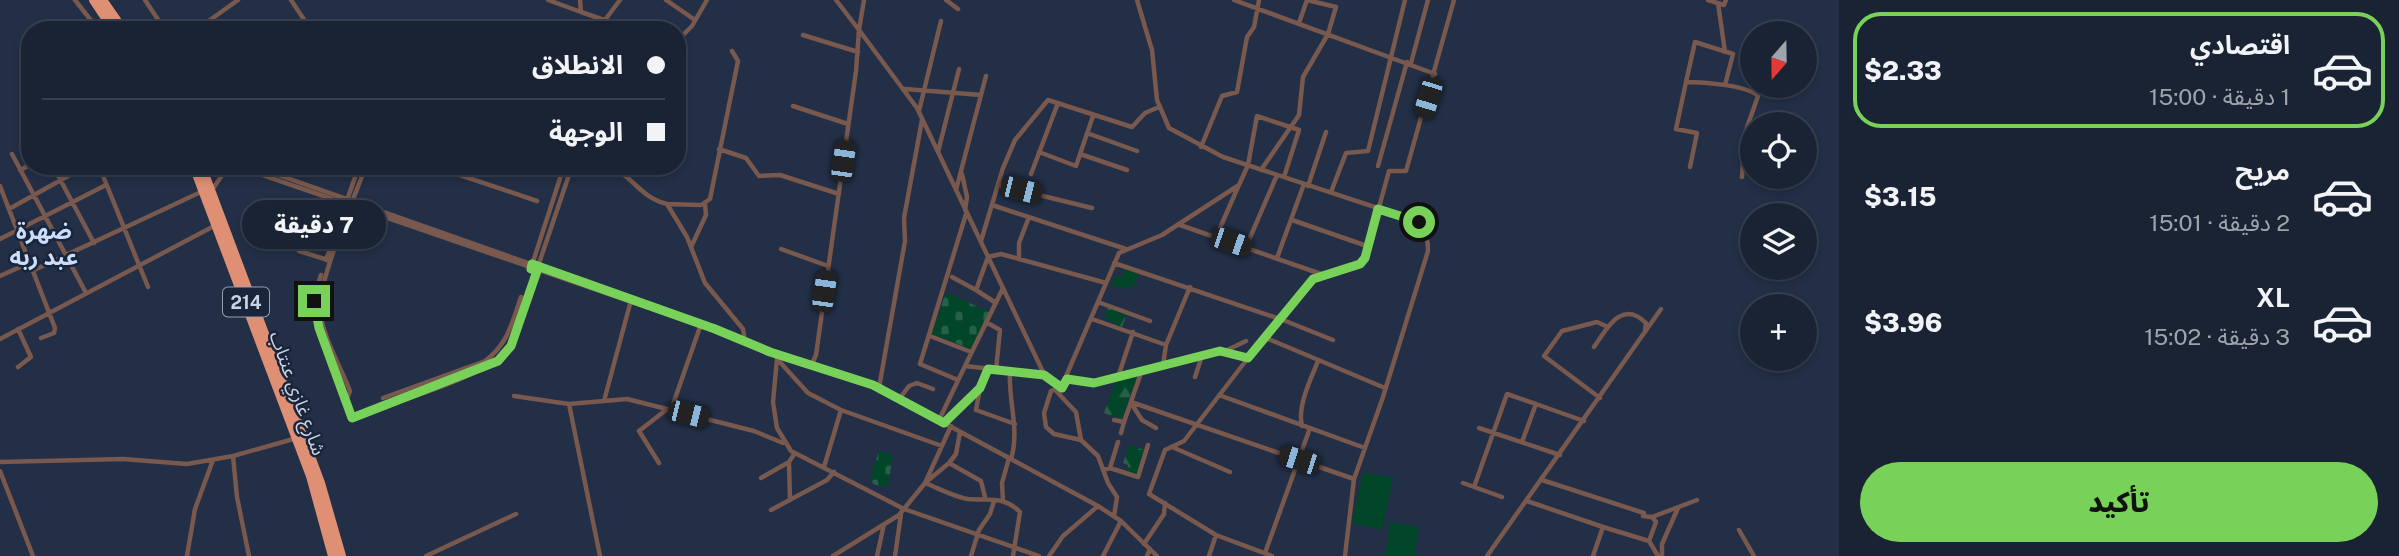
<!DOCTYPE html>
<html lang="ar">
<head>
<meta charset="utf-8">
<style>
	body { margin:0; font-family:"Public Sans","Noto Sans Arabic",sans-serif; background:#232b3c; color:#f1f3f6; direction:rtl; height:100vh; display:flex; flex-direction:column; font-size:26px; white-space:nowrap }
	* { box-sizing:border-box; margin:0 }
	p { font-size:23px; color:#9fa4ac }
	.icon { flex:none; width:38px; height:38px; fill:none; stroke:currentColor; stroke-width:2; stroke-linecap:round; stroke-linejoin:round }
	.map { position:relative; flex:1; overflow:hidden; direction:ltr }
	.panel { display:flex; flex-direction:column; background:#1a2334; width:560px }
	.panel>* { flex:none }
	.top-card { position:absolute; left:21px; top:21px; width:665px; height:154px; border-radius:28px; box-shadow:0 4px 10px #0003,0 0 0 2px #38404f; direction:rtl; display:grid; align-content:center; height:154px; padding:0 21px; background:#1a2334 }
	.needle { width:46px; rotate:200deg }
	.buttons { position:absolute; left:1740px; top:21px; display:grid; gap:14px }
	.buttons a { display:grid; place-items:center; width:77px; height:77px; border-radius:50%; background:#1a2334; box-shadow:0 4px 10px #0003,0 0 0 2px #38404f; font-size:35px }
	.end { position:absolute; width:32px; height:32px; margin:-16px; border:9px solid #78d259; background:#111; box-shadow:0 0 0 4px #111 }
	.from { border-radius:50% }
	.bubble { position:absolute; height:49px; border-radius:24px; background:#1a2334; box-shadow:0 4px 10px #0003,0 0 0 2px #38404f; font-size:23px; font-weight:800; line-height:49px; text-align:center; direction:rtl }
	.car { position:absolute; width:21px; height:42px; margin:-21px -10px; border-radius:9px; box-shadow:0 0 5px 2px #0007; background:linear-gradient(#222 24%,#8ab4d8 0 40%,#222 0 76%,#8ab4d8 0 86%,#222 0) }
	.top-card b { display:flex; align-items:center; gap:24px; height:66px; font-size:26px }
	.top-card b+b { border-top:2px solid #38404f }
	.top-card i { width:18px; height:18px; background:#f1f3f6 }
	ul { padding:12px 0 0; list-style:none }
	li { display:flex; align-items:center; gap:21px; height:116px; margin:0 14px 10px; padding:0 7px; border:4px solid transparent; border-radius:28px }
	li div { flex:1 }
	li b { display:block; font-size:26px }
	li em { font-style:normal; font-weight:800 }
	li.active { border-color:#78d259 }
	li>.icon { width:63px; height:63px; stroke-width:1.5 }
	.primary-button { display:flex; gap:14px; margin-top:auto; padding:14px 21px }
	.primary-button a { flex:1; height:80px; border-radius:42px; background:#78d259; color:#111; font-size:28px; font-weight:800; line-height:80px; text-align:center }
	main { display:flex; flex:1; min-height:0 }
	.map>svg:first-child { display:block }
	.forest { fill:url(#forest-firs) }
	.cemetery { fill:url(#cemetery-stones) }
	.garden { fill:#02462a }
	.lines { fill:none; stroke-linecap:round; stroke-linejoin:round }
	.street { stroke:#79594d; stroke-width:4.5 }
	.highway { stroke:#df8f73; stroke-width:10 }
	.route { stroke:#78d259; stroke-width:9 }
	.labels { text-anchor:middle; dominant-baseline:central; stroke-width:5; stroke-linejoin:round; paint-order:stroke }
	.shield { fill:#19253b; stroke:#959fb0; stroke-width:2 }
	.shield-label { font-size:18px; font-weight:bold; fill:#cad3e2 }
	.street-label { font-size:19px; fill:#cad3e2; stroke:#19253b }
	.quarter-label { font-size:23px; font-weight:bold; fill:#ccddfb; stroke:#19253b }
</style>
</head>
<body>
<main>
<section class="panel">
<ul>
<li class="active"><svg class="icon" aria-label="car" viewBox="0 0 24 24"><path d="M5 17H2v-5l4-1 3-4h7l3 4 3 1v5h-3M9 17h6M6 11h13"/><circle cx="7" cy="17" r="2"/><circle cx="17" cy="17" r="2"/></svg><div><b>اقتصادي</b><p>1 دقيقة · 15:00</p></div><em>$2.33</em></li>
<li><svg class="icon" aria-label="car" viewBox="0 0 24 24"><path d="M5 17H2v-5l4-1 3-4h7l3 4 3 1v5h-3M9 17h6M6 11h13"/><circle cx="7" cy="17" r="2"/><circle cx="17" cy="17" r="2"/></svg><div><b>مريح</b><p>2 دقيقة · 15:01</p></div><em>$3.15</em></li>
<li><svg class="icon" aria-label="car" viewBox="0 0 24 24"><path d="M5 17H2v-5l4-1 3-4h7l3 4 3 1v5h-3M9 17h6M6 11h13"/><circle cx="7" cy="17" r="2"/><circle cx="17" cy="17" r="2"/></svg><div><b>XL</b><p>3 دقيقة · 15:02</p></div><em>$3.96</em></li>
</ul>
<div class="primary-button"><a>تأكيد</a></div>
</section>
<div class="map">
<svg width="1839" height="556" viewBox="0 0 1839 556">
	<defs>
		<pattern id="forest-firs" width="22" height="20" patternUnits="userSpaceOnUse" patternTransform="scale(1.75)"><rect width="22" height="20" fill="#02462a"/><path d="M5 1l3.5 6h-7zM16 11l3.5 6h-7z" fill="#266049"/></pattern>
		<pattern id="cemetery-stones" width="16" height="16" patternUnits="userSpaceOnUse" patternTransform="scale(1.75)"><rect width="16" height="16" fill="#02462a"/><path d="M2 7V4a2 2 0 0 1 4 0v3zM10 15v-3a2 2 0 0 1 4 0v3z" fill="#266049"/></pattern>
	</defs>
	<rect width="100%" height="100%" fill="#222f46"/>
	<!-- forest -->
	<path class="forest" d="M 1108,307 L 1127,314 L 1122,327 L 1104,318 Z
		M 1137,376 L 1122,419 L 1104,413 L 1115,382 Z
		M 1129,445 L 1145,450 L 1137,476 L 1126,472 L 1128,465 L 1123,463 Z"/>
	<!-- cemetery -->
	<path class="cemetery" d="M 946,292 L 989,312 L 971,349 L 932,334 Z
		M 879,451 L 893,455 L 888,485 L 883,487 L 873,484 L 871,475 Z"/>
	<!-- garden -->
	<path class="garden" d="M 1125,268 L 1139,273 L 1134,287 L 1130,285 L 1128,289 L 1111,286 L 1115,275 L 1122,277 Z
		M 1363,472 L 1393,478 L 1382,530 L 1352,523 Z
		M 1390,522 L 1419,527 L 1415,556 L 1385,556 Z"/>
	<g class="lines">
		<!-- street -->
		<path class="street" d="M 75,0 L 93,23 L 90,30
			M 145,0 L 165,30
			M 291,0 L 311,30
			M 548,0 L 581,12 L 580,0
			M 666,0 L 695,20
			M 864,0 L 859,30 L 917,108 L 1044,374
			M 946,0 L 958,9
			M 1137,0 L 1152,50 L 1157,100 L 1169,128 L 1223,157 L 1405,217 C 1423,224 1428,232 1428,251 L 1383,397 L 1354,479 L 1345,556
			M 1234,0 L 1435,74
			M 1708,0 L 1724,5 L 1726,0
			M 1718,3 L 1725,52
			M 581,12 L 633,30
			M 605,20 L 620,0
			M 1299,23 L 1307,0
			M 196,30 L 238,0
			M 294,30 L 305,21
			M 803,35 L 858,52
			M 677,41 L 692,26 L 707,0
			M 1411,63 L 1428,0
			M 1686,82 L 1695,42 L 1733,54 L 1725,85
			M 905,89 L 981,95
			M 793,106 L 848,124
			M 919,111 L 941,21
			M 1087,133 L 1137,151
			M 1201,147 L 1222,96 L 1237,92 L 1247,37 L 1254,27 L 1259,0
			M 719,149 L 746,158 L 759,176 L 780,175 L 839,194
			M 938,152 L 959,69
			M 1039,152 L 1076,166 L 1093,116
			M 12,154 L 86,293
			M 1080,154 L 1127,170
			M 53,166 L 94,243
			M 99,166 L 148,287
			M 253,166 L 715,329 L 770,352 L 879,388 L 1098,506 L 1121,521 L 1157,556
			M 433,166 L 537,201
			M 608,166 C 634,176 639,197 667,204 L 687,237 L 705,283 L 743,329 L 745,342
			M 1378,166 L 1407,62
			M 1690,167 L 1697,133 L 1676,129 L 1686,82 C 1702,82 1747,85 1758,96 L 1745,133 L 1742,177
			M 20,170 L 30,165
			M 1261,170 L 1299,115 L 1303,77 L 1328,34 L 1336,7 L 1307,0
			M 962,174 L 967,197 L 965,210
			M 1031,174 L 1058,103
			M 998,185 L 1092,208
			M 0,186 L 55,328 L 54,333 L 41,338
			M 1308,186 L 1326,132
			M 212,190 L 227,168 L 239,167 L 719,332
			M 956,190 L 986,76
			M 1331,192 L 1346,153 L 1368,151 L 1405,0
			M 667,204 L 701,205 L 710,199 L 738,61 L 732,51
			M 992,205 L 1126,249
			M 283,207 L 299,251 L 328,260
			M 9,209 L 86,166
			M 1292,220 L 1367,246
			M 1180,225 L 1324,275
			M 1216,237 L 1238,187
			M 0,239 L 106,185
			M 981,241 L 1003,168 L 1015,140 L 1048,100 L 1132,127 L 1145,113 L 1159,107
			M 691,247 L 706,215 L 705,204
			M 1246,247 L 1277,175
			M 781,249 L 828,266
			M 1277,258 L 1304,184
			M 1019,259 L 1019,243 L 1029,217
			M 326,260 L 359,166
			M 1114,263 L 1283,320 L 1333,340
			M 532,265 L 564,166
			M 32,271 L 203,191
			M 321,275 L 315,294 L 315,312 L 352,418 C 389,403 491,377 511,346 L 572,166
			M 0,276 L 29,263
			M 952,277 L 976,290
			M 1098,302 L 1150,321
			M 996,303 L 976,290 L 988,257 L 1001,254 L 1106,283
			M 1092,319 L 1166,345
			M 986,322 L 1000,330 L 996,370
			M 930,336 L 971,352
			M 1266,338 L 1385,388
			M 0,339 L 216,225
			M 1594,347 C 1607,328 1622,299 1646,323 L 1645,332
			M 1223,352 L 1246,341
			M 1248,358 L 1184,441 L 1165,450 L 1149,494 L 1216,535 L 1272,556
			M 777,359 L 773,402 L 777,428 L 791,451 L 904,509 L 1039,556
			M 778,360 L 808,393 L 841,410 L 942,446
			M 812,364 L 816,355 L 856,71 L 859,30 L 836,0
			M 1163,365 L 1166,345 L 1190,287
			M 965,366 L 1003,288
			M 18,367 L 31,357 L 18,329
			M 1010,371 C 1008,401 1020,429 1011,459
			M 1118,377 L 1133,332
			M 1195,377 L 1202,356
			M 1067,379 L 1095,383 L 1220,351 L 1248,358 L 1313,279 L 1360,264 L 1365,258 L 1389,171 L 1406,171 L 1454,0
			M 958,380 L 920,364 L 966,214
			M 1057,385 L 1057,392 L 1076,412 L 1081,440 L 1098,456 L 1108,483 L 1117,497 L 1114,516
			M 879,388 L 905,241 L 904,218 L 922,120
			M 980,388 L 976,410 L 1015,424
			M 1057,389 L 1051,391 L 1044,413 L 1046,427 L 1054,434 L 1081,440
			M 1219,395 L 1365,448
			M 514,396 L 569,404 L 627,399 L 754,431 L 783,443
			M 383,398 L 485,361 C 508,344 512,323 521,297
			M 900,398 L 909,386 L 917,383 L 933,389
			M 1600,398 L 1544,356 L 1562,331 L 1597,322 L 1608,327
			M 346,401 L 350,391 C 341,367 322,336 320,310 C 318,281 354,198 366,166
			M 604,401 L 630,304
			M 1131,402 L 1354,479
			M 1131,403 L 1142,420 L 1156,428
			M 569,404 L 600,556
			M 671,410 L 700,327
			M 939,420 L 965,366 L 1044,375 L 1061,388 L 1119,253 L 1162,235 L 1239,185 L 1248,165 L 1257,116 L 1299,130 L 1284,177
			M 1114,420 L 1124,422 L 1141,373
			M 944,423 L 980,388 L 988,369
			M 1302,426 C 1297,406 1311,379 1318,361
			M 1479,428 L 1560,455
			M 1121,433 L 1124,422
			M 1522,442 L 1536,404 L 1584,421
			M 1172,447 L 1230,472
			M 233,456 L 237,497 L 249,556
			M 0,462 L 123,459 L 187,464 L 233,456 L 297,438
			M 659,463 L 639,431 L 666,410
			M 789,463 L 790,500
			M 949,463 L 956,454 L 960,432
			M 824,467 L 841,410
			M 1110,468 L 1118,442
			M 1103,470 L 1110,468 L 1138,477 L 1148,445
			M 0,471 L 33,556
			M 761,478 L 789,462 L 795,453
			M 1542,480 L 1644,513 L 1643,516 L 1652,517 L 1656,522 L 1649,541 L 1603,527
			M 925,483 C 938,488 954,497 968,499 C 988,501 1003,495 1020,512 L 1013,556
			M 925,483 L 949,463 L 981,481 L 985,497
			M 1463,483 L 1502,497
			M 1474,487 L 1507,394 L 1536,404
			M 1003,501 L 1002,483 L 1009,458
			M 1527,501 L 1603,527 L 1593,556
			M 771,510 L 827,480 L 834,472
			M 1652,517 L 1697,500
			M 1739,530 L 1754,556
			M 1649,541 L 1658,556
			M 1144,544 L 1164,514 L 1165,503
			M 1265,553 L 1310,428
			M 187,556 L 195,509 L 213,460
			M 426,556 L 516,514
			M 833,556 L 899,515 L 925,483 L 951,426
			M 877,556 L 884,524
			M 895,556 L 901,514
			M 971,556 L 979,530 L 990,514 L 994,501
			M 1049,556 L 1063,536 L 1098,506
			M 1103,556 L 1121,521
			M 1147,556 L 1150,549
			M 1209,556 L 1216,535
			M 1487,556 L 1661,309
			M 1662,556 L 1662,544 L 1678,508"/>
		<!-- highway -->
		<path class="highway" d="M 94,0 L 114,30
			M 102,0 L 123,30
			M 194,166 L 311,476 L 333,556
			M 201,166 L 320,483 L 341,556"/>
	</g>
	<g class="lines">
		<!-- route -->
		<path class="route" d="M 314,301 L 319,328 L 352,418 L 498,361 L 511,346 L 537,271 L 531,269 L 532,264 L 715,329 L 770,352 L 873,385 L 944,423 L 980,388 L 988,369 L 1044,375 L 1062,388 L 1067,379 L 1094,383 L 1220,351 L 1248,358 L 1313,279 L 1360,264 L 1365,258 L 1378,209 L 1419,222"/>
	</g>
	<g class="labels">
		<!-- shield labels -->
		<rect class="shield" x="223" y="287.5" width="46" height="29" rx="5"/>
		<g class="shield-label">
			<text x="246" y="302">214</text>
		</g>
		<!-- street labels -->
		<g class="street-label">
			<text transform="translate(298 393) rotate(70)">شارع غازي عنتاب</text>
		</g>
		<!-- quarter labels -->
		<g class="quarter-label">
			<text x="44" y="230">ضهرة<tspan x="44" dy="26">عبد ربه</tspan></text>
		</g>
	</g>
</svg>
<div class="buttons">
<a><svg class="needle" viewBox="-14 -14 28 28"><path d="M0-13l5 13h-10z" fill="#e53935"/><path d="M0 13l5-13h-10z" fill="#9fa4ac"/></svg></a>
<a><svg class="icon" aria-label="locate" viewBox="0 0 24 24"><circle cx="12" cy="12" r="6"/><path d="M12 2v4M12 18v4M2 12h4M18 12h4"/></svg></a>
<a><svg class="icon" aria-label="layers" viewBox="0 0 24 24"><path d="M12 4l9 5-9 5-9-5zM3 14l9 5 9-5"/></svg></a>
<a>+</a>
</div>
<i class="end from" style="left:1419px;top:222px"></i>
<i class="end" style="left:314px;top:301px"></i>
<div class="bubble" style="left:242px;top:200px;width:144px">7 دقيقة</div>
<i class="car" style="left:1428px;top:98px;rotate:197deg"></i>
<i class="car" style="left:843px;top:161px;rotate:8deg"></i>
<i class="car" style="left:1021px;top:190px;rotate:104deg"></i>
<i class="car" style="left:1231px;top:242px;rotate:109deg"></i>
<i class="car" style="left:824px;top:291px;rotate:8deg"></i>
<i class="car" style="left:688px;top:414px;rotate:104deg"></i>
<i class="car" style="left:1299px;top:460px;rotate:288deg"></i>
<div class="top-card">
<b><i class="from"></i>الانطلاق</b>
<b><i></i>الوجهة</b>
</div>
</div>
</main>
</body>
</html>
